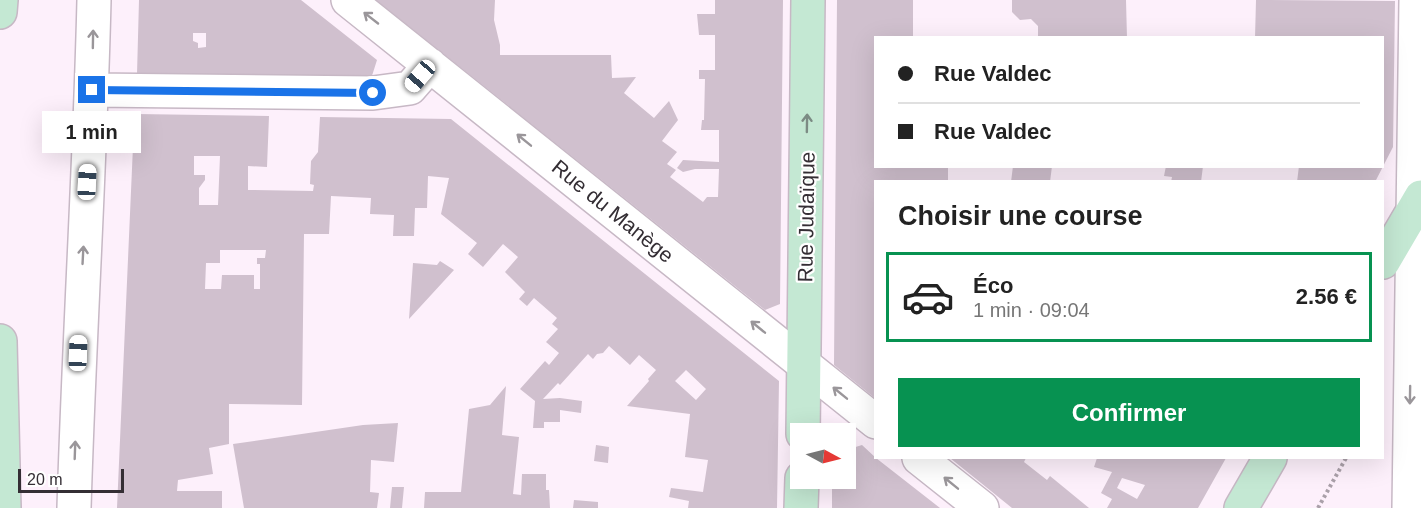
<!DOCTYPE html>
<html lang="fr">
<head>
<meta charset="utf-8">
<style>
	body { margin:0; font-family:Arial,sans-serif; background:#f6f6f6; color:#222; height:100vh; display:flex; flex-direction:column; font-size:22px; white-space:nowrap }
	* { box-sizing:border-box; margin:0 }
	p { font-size:20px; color:#767676 }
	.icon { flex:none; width:33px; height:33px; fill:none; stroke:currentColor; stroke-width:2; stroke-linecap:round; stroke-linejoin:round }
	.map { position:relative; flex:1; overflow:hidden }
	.side { position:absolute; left:874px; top:180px; width:510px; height:279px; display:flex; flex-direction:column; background:#fff; border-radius:0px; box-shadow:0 6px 24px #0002 }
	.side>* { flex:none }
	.hud { position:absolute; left:874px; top:36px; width:510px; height:132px; border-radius:0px; box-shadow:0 6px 24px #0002; display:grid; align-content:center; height:132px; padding:0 24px; background:#fff }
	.needle { width:39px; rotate:97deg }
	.tools { position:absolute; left:790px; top:423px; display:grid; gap:12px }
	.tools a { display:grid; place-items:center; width:66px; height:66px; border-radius:0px; background:#fff; box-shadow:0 6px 24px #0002; font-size:30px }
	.scale { position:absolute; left:18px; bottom:15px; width:106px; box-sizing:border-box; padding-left:6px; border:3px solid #342e34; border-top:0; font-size:16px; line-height:21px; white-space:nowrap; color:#342e34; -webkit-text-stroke:4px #fff; paint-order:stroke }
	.end { position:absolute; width:27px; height:27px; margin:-14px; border:8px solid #1a73e8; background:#fff; box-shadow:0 0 0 3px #fff }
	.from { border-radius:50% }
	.bubble { position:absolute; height:42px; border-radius:0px; background:#fff; box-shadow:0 6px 24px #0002; font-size:20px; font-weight:600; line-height:42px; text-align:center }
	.car { position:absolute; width:18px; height:36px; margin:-18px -9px; border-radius:8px; box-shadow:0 0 4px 2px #0007; background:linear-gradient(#fff 24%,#345 0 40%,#fff 0 76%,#345 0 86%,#fff 0) }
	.hud b { display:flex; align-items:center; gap:21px; height:57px; font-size:22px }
	.hud b+b { border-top:2px solid #e0e0e0 }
	.hud i { width:15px; height:15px; background:#222 }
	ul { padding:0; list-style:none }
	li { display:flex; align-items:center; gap:18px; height:90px; margin:0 12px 9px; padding:0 12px; border:3px solid #e0e0e0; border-radius:0px }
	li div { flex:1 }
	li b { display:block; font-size:22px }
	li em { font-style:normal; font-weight:600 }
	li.on { border-color:#079251 }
	li>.icon { width:54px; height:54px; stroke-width:1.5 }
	h2 { padding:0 24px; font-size:27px; line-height:72px }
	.action { display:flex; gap:12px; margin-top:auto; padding:12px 24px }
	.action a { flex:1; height:69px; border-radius:0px; background:#079251; color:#fff; font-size:24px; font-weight:600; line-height:69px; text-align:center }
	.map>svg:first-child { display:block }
	.building { fill:#d0c0ce; fill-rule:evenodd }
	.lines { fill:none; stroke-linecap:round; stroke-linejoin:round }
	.street-casing { stroke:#c7b8c5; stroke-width:36 }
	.secondary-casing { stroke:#c7b8c5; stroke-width:36 }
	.path { stroke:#aaa0a9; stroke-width:4; stroke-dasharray:3 3; stroke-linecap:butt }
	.street { stroke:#fff; stroke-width:33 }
	.secondary { stroke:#c4e8d3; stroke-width:33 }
	.oneway { stroke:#9a969a }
	.oneway2 { stroke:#7c8b84 }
	.route { stroke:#1a73e8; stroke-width:8 }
	.labels { text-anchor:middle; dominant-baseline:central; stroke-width:4.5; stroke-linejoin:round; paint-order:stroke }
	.street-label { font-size:21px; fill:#342e34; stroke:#fff }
</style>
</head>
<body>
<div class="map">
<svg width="1421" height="508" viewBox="0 0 1421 508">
	<rect width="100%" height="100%" fill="#fdf0fb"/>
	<!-- building -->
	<path class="building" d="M 139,0 L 301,0 L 377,60 L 371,79 L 138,76 L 137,74 ZM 193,33 L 206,33 L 206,47 L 198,48 L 198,43 L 193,41 Z
		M 376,0 L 495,0 L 494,20 L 500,45 L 500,55 L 611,55 L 612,78 L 636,77 L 624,93 L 654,118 L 669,101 L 678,120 L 662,141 L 677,152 L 667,164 L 676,170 L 670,177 L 703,202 L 707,197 L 718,197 L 719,169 L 695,169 L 683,172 L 677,168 L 683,160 L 719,162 L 719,130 L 701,130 L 702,120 L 704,120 L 705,79 L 699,79 L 699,70 L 715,70 L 715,35 L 699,35 L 697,14 L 715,14 L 715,0 L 783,0 L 780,304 L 765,310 Z
		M 837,0 L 913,0 L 913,38 L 876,38 L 876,166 L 948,166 L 948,182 L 876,182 L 876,399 L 834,365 Z
		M 1012,0 L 1126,0 L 1127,38 L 1038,38 L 1038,26 L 1031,19 L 1020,20 L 1012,12 Z
		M 1256,0 L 1395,1 L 1393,147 L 1375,182 L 1297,182 L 1299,166 L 1383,166 L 1383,38 L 1255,38 Z
		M 136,114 L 269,116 L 267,167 L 248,166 L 248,190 L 252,190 L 313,191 L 314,185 L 310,184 L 311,161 L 318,152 L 320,117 L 451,119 L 779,381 L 777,508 L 688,508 L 689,501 L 669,497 L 671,488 L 703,492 L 708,460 L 685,457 L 690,414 L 627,406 L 649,381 L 648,379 L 656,370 L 639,355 L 630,365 L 609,346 L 603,353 L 597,354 L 593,359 L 588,354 L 560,385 L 558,383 L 543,399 L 560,398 L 582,401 L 581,413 L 560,410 L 560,422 L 544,422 L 544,428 L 533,428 L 535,401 L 520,389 L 545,361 L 549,365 L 559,353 L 546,342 L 558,329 L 552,324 L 557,318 L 534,298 L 527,306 L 519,299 L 525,292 L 505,272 L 518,257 L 503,244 L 483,267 L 468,254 L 477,243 L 441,214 L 449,178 L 428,176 L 427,208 L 415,208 L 414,236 L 393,236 L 394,215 L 370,214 L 371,198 L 331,196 L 329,234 L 304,234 L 302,405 L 229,404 L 229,444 L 209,448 L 213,474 L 178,480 L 177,491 L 222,491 L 222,508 L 117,508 L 133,146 ZM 194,156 L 220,156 L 218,205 L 199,205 L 199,188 L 205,180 L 205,175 L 194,175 ZM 220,250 L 266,250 L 265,258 L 257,258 L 257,264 L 260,264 L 260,289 L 254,289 L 254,275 L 222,275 L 221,289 L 205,289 L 206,263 L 220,263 ZM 686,370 L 706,389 L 696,400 L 675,381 Z
		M 1013,166 L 1052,166 L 1050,182 L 1011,182 Z
		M 1166,166 L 1203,166 L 1201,182 L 1171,182 L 1172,177 L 1164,176 Z
		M 440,261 L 454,270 L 409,319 L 413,263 L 437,265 Z
		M 506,386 L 502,435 L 519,437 L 513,494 L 521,495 L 522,474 L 546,474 L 546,490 L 549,490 L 550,508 L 424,508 L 425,492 L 461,492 L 469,409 L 490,405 Z
		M 398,423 L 394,462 L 371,460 L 370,492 L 379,493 L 377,508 L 244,508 L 233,444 L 363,425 Z
		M 596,445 L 609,447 L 608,463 L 594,461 Z
		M 862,445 L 876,458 L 940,508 L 832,508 L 832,478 L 846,478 L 846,450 Z
		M 950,458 L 1026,458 L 1024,462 L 1047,480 L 1050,476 L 1089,508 L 1012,508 Z
		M 1097,458 L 1226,458 L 1198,508 L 1107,508 L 1112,499 L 1101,493 L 1112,472 L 1094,467 ZM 1122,478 L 1145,485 L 1137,499 L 1117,488 Z
		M 392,487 L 404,487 L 402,508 L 390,508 Z
		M 574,500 L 598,502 L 598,508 L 573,508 Z"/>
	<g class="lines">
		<defs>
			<path id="street" d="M 348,0 L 876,422
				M 92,90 L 373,93 L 410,88 L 430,65
				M 919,458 L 982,508
				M 74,508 C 79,339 90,169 94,0
				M 1409,508 L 1416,0"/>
			<path id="secondary" d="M 0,12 L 1,0
				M 1383,262 L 1421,197
				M 0,341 L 4,508
				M 803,434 L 808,0
				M 801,508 L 802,478
				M 1241,508 L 1270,458"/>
		</defs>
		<!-- street casing -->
		<use href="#street" class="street-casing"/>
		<!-- secondary casing -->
		<use href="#secondary" class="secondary-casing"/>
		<!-- path -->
		<path class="path" d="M 1318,508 L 1346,458"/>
		<!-- street -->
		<use href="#street" class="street"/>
		<!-- secondary -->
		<use href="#secondary" class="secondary"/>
	</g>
	<!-- one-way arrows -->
	<defs><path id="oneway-shaft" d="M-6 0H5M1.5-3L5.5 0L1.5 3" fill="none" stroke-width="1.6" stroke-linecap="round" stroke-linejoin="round" transform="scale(1.5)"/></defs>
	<g class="oneway">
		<use href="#oneway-shaft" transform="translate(371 18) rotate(-142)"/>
		<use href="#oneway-shaft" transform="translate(93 39) rotate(-89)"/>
		<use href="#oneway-shaft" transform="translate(524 140) rotate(-141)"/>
		<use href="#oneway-shaft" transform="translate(83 255) rotate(-87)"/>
		<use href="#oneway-shaft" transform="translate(758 327) rotate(-141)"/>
		<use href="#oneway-shaft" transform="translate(840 393) rotate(-141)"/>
		<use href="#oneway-shaft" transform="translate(1410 395) rotate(91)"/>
		<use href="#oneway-shaft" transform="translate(75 450) rotate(-88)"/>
		<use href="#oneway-shaft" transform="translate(951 483) rotate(-141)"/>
	</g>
	<use class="oneway2" href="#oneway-shaft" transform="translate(807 123) rotate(-89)"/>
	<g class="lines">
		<!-- route -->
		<path class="route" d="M 92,90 L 373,93"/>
	</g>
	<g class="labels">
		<!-- street labels -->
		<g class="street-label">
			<text transform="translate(613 211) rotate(39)">Rue du Manège</text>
			<text transform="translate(806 217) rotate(-89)">Rue Judaïque</text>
		</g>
	</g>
</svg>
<div class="tools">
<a><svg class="needle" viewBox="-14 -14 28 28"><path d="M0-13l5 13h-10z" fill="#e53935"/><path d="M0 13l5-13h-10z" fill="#767676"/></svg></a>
</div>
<div class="scale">20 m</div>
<i class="end from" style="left:373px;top:93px"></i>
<i class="end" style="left:92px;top:90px"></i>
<div class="bubble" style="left:42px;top:111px;width:99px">1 min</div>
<i class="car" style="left:420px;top:76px;rotate:221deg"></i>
<i class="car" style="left:87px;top:182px;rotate:3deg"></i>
<i class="car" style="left:78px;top:353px;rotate:2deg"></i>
<div class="hud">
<b><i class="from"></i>Rue Valdec</b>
<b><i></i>Rue Valdec</b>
</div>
<section class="side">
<h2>Choisir une course</h2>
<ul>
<li class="on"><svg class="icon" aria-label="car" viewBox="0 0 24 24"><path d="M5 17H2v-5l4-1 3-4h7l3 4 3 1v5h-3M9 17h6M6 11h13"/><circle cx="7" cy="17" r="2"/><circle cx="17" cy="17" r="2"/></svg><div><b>Éco</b><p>1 min · 09:04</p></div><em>2.56 €</em></li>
</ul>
<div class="action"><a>Confirmer</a></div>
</section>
</div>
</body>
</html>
